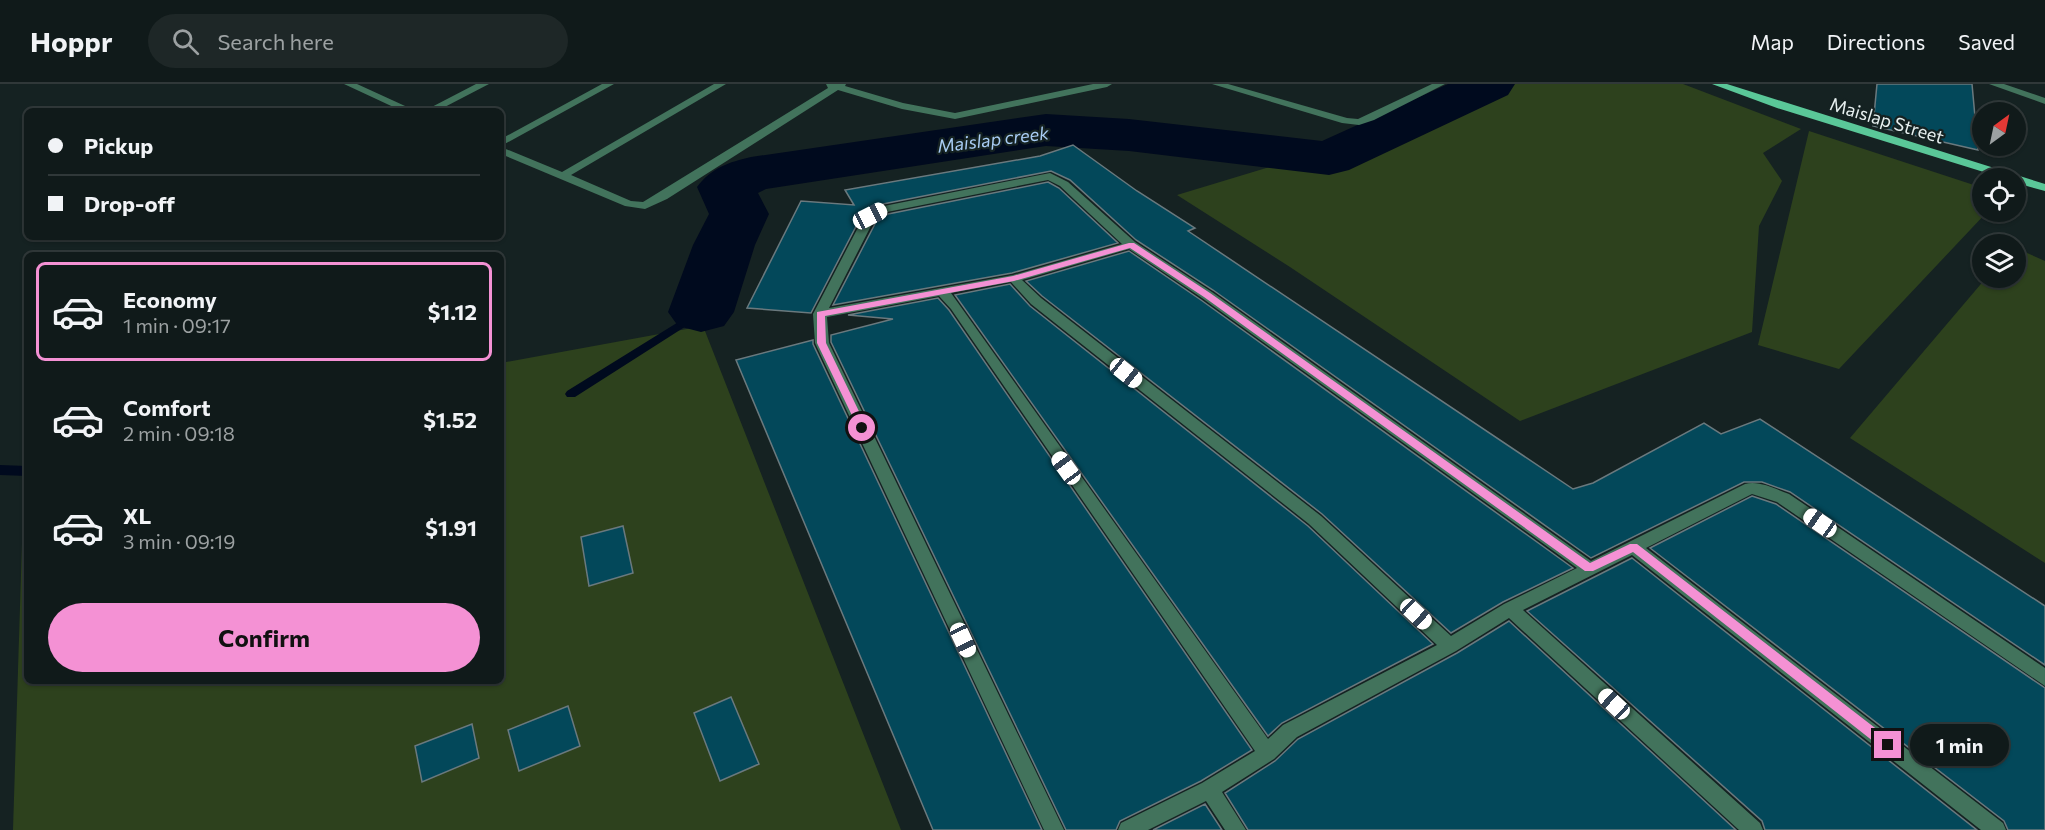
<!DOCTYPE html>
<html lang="en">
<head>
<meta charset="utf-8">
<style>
	body { margin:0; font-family:Commissioner,sans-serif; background:#1e2727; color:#f1f3f6; height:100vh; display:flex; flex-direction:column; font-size:22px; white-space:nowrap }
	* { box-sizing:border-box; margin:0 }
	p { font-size:20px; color:#9ca1a2 }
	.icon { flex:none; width:33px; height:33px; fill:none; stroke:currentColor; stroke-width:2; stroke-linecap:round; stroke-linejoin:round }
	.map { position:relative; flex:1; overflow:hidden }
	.sheet { position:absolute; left:24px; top:168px; width:480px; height:432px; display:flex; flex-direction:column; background:#101a1a; border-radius:9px; box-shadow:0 2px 4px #0004,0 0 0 2px #303839 }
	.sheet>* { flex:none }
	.guide { position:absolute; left:24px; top:24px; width:480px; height:132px; border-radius:9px; box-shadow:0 2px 4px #0004,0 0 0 2px #303839; display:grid; align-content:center; height:132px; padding:0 24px; background:#101a1a }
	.needle { width:39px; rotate:33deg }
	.buttons { position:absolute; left:1972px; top:18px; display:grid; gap:12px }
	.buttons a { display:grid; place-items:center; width:54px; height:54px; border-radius:50%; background:#101a1a; box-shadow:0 2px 4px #0004,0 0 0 2px #303839; font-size:30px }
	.end { position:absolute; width:27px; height:27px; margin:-14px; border:8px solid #f491d4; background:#111; box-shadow:0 0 0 3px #111 }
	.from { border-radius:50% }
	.bubble { position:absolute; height:42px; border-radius:21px; background:#101a1a; box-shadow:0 2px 4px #0004,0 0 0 2px #303839; font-size:20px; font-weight:700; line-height:42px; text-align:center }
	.car { position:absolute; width:18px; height:36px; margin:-18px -9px; border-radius:8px; box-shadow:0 0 4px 2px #0007; background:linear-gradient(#fff 24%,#345 0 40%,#fff 0 76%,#345 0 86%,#fff 0) }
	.guide b { display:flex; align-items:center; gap:21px; height:57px; font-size:22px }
	.guide b+b { border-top:2px solid #303839 }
	.guide i { width:15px; height:15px; background:#f1f3f6 }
	ul { padding:10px 0 0; list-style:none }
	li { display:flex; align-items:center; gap:18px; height:99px; margin:0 12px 9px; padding:0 12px; border:3px solid transparent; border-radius:9px }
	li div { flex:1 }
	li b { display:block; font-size:22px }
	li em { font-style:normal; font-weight:700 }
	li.active { border-color:#f491d4 }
	li>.icon { width:54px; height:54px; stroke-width:1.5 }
	.cta { display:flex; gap:12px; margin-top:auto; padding:12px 24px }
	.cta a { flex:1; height:69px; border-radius:36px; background:#f491d4; color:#111; font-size:24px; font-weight:700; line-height:69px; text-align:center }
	header { display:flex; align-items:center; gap:36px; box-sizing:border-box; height:84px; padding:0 30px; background:#101a1a; border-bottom:2px solid #303839 }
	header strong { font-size:28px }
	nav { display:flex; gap:33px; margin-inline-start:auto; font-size:21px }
	.search { width:420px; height:54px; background:#1e2727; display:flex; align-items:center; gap:15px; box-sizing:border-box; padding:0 21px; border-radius:33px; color:#9ca1a2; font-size:22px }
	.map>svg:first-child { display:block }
	.green { fill:#2d411d }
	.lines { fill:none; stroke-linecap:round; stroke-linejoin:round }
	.stream { fill:#000a1e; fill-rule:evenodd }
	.river { fill:#000a1e; fill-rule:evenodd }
	.building { fill:#03485a; stroke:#6a797e; stroke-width:1.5 }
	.minor { fill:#42735c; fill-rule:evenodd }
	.major { fill:#5ac798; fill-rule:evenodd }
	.route { fill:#f491d4 }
	.labels { text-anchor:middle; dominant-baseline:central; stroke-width:4.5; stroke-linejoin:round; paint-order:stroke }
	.far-street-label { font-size:18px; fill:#e7f0f0; stroke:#152222 }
	.far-water-label { font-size:18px; font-style:italic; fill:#a9cdf5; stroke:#152222 }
</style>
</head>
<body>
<header>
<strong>Hoppr</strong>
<div class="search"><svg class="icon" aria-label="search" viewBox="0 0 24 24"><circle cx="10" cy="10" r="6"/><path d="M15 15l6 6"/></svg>Search here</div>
<nav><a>Map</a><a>Directions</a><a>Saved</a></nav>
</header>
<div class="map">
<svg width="2045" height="746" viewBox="0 0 2045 746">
	<rect width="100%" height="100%" fill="#152222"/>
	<!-- green -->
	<path class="green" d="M 1480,0 L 1683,0 L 1801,45 L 1763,69 L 1782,97 L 1759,142 L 1752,248 L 1520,337 L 1290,183 L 1177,111 L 1399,44 Z
		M 1809,47 L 1983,104 L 1983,128 L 1987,128 L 1839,285 L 1758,261 Z
		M 2016,164 L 2045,177 L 2045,479 L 1850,354 L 1986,194 L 2016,194 Z
		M 703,242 L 901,746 L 13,746 L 23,427 L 27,425 L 27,597 L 501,597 L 501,279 Z"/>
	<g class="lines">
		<!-- stream -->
		<path class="stream" d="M 701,224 L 707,228 L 705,230 L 575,313 L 567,313 L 565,310 L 567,307 Z
			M 0,381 L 27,382 L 27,392 L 0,391 Z"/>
		<!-- river -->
		<path class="river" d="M 1448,0 L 1515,0 L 1508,11 L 1349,86 L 1329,91 L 1129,67 L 1046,62 L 766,105 L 758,109 L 769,130 L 755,161 L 734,228 L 724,242 L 701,248 L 678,242 L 668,228 L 693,161 L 709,130 L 697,103 C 711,84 729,78 751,73 L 1046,30 L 1129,35 L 1322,57 Z"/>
	</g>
	<!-- building -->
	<path class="building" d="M 1877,0 L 1972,0 L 1978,66 L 1873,42 Z
		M 1073,61 L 1137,107 L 1195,144 L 1188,147 L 1573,405 L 1593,399 L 1704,339 L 1721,350 L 1760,335 L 2045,522 L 2045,581 L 1790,408 L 1762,398 L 1744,398 L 1591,474 L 1213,206 L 1136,156 L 1070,96 L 1051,87 L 883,120 L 862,131 L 811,229 L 747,224 L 801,117 L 854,121 L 845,106 L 1040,72 Z
		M 1048,98 L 1059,104 L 1118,159 L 1012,189 L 833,221 L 877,136 L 888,130 Z
		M 1129,167 L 1201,216 L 1573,484 L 1503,518 L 1451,549 L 1322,430 L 1042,212 L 1026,197 Z
		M 1010,200 L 1030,222 L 1308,442 L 1433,560 L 1282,639 L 1268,652 L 955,211 Z
		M 938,214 L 949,226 L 1252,666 L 1201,697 L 1120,737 L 1116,746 L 1066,746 L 831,258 L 831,251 L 893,235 L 848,231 Z
		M 813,256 L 813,260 L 1042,746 L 933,746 L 736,276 Z
		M 1752,412 L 1776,420 L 2045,604 L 2045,746 L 2008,746 L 2004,737 L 1650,464 Z
		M 623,442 L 633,489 L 589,502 L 581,453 Z
		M 1632,474 L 1977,746 L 1765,746 L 1762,737 L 1527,527 Z
		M 1509,537 L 1736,746 L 1248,746 L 1225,709 L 1275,677 L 1298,655 L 1457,569 Z
		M 731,613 L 759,680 L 720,697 L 694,629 Z
		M 568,622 L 580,662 L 519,687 L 508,646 Z
		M 472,640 L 479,674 L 422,698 L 415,662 Z
		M 1205,720 L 1222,746 L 1153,746 Z"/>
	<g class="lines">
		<!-- minor -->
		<path class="minor" d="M 344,0 L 357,0 L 416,27 L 402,27 Z
			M 476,0 L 489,0 L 437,27 L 424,27 Z
			M 602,0 L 614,0 L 501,62 L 501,55 Z
			M 714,0 L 726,0 L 571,91 L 631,117 L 643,118 L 828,4 L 826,0 L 846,0 L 845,2 L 903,19 L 955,29 L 1093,0 L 1112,0 L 1107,3 L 955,35 L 902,25 L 838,6 L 667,115 L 645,125 L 625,122 L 501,70 L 501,63 L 562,88 Z
			M 1212,0 L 1228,0 L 1347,34 L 1358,35 L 1432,0 L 1445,0 L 1374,36 L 1359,41 L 1342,39 Z
			M 1989,0 L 2004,0 L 2045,14 L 2045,20 Z
			M 1050,89 L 1068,98 L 1135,158 L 1212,208 L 1591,477 L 1745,400 C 1759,396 1775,405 1789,410 L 2045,584 L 2045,602 L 1777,418 L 1752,410 L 1646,464 L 2003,739 L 2006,746 L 1981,746 L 1632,471 L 1523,526 L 1760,739 L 1763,746 L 1739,746 L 1509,534 L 1456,567 L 1297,653 L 1274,675 L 1222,708 L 1246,746 L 1225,746 L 1206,717 L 1148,746 L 1118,746 L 1121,739 L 1202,699 L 1255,667 L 951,225 L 939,212 L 827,233 L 829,259 L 1064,746 L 1044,746 L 815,259 L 813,230 L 864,132 L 884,122 ZM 1048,96 L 1060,102 L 1122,160 L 1013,191 L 829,224 L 875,134 L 887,128 ZM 1129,165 L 1202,214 L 1577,484 L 1504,520 L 1451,552 L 1321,432 L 1041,214 L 1022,196 ZM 1011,198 L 1031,220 L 1309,440 L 1437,561 L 1283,641 L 1268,655 L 951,209 Z"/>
		<!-- major -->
		<path class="major" d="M 1712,0 L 1727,0 L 2045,100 L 2045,107 L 2016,99 L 2016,94 L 2003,94 L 1777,24 Z"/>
	</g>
	<!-- route -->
	<path class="route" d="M 1129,159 L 1134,159 L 1210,209 L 1590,479 L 1630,460 L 1637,460 L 1892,657 L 1894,661 L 1892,665 L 1883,665 L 1633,468 L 1593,487 L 1585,487 L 1204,213 L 1130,164 L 1014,197 L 825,232 L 826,259 L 867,344 L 866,346 L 859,346 L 817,259 L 817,228 L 1013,192 Z"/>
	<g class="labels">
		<!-- far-street labels -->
		<g class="far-street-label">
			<text transform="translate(1887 36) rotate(17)">Maislap Street</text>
		</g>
		<!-- far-water labels -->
		<g class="far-water-label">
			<text transform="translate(993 55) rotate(-7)">Maislap creek</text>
		</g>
	</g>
</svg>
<div class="buttons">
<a><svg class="needle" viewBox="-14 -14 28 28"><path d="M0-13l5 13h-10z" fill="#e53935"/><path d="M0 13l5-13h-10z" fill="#9ca1a2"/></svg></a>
<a><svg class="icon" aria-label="locate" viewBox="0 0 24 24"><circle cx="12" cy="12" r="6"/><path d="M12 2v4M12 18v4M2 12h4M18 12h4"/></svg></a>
<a><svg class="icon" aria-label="layers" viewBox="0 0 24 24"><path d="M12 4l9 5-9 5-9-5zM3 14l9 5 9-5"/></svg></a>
</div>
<i class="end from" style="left:862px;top:344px"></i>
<i class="end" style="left:1888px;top:661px"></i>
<div class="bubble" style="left:1910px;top:640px;width:99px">1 min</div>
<i class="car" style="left:870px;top:132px;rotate:63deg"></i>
<i class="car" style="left:1126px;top:289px;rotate:129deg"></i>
<i class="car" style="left:1066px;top:384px;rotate:324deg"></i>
<i class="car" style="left:1820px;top:439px;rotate:305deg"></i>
<i class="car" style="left:1416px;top:530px;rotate:133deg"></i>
<i class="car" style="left:963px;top:556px;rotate:155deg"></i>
<i class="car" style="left:1614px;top:620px;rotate:313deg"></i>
<div class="guide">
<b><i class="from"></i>Pickup</b>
<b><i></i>Drop-off</b>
</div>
<section class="sheet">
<ul>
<li class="active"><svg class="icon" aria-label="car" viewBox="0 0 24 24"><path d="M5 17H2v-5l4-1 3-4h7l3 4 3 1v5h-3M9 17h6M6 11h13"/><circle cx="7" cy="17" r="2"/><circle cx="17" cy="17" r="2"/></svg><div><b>Economy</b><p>1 min · 09:17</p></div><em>$1.12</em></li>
<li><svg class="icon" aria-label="car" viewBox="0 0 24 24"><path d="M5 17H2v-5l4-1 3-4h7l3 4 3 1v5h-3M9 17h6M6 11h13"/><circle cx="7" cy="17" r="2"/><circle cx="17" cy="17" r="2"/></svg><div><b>Comfort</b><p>2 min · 09:18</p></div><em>$1.52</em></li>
<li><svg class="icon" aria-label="car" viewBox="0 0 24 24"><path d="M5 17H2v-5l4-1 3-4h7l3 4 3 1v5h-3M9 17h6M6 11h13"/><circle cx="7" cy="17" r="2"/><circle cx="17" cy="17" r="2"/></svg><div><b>XL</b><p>3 min · 09:19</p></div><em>$1.91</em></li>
</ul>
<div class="cta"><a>Confirm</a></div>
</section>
</div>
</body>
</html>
